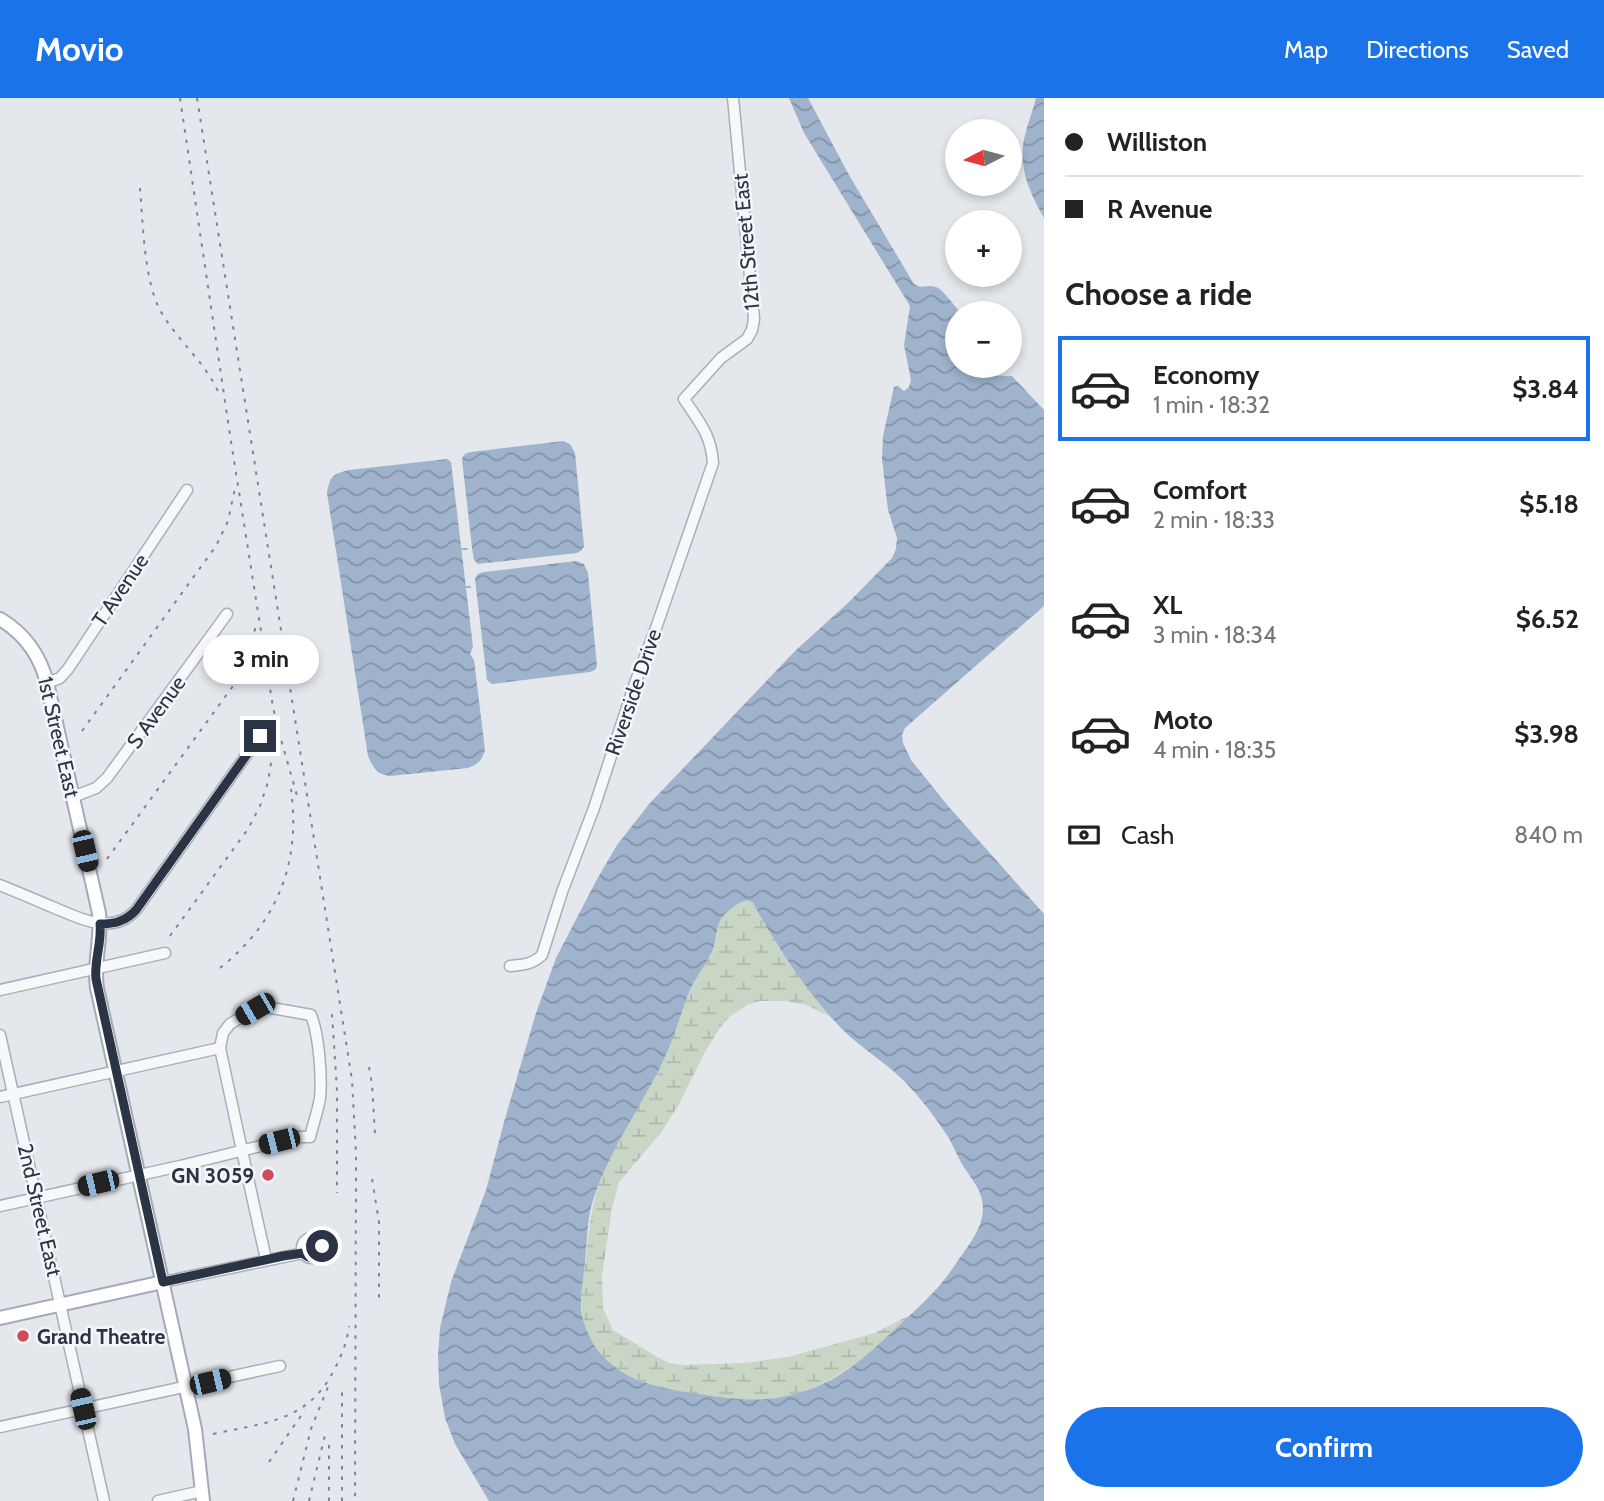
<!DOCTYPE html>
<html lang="en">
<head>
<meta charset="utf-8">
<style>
	body { margin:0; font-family:Cabin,sans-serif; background:#f6f6f6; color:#222; height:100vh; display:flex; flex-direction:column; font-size:26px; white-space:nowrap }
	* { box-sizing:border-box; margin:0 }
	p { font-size:23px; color:#767676 }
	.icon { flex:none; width:38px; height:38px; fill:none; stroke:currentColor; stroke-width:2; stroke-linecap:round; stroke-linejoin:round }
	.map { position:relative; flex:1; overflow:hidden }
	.panel { display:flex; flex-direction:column; background:#fff; width:560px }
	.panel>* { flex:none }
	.banner { display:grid; align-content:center; height:154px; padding:0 21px; background:#fff }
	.needle { width:46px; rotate:264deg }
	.fabs { position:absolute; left:945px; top:21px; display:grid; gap:14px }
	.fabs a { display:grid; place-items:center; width:77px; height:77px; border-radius:50%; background:#fff; box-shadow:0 4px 10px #0003; font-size:35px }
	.end { position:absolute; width:32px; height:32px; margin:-16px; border:9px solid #2b3445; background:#fff; box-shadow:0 0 0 4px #fff }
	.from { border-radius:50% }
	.bubble { position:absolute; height:49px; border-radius:24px; background:#fff; box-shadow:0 4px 10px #0003; font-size:23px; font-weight:700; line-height:49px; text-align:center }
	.car { position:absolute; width:21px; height:42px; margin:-21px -10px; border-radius:9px; box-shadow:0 0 5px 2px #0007; background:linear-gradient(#222 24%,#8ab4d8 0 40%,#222 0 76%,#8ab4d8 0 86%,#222 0) }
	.banner b { display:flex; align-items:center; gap:24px; height:66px; font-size:26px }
	.banner b+b { border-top:2px solid #e0e0e0 }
	.banner i { width:18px; height:18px; background:#222 }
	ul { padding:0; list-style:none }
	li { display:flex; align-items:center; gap:21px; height:105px; margin:0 14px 10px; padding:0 7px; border:4px solid transparent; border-radius:0px }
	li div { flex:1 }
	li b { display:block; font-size:26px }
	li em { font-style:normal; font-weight:700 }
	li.selected { border-color:#1a73e8 }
	li>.icon { width:63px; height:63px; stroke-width:1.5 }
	h2 { padding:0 21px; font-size:32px; line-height:84px }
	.pay { display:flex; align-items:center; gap:18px; height:77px; padding:0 21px; font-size:26px }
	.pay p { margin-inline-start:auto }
	.action { display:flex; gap:14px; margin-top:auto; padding:14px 21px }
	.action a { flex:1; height:80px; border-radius:42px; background:#1a73e8; color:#fff; font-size:28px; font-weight:700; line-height:80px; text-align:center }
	header { display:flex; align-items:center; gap:42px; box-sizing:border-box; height:98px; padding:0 35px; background:#1a73e8; color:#fff }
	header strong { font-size:33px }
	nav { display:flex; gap:38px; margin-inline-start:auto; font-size:24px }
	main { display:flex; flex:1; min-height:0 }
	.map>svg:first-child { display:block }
	.wetland { fill:url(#wetland-marsh) }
	.water { fill:url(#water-waves); fill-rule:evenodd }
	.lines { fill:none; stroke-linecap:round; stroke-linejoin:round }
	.stream { stroke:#9fb4cc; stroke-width:2 }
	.minor-casing { stroke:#a9aeb7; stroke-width:13 }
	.major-casing { stroke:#a3abb8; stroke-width:16 }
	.minor { stroke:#f7f8fa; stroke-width:10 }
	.major { stroke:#fff; stroke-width:12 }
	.rail { stroke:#7d8696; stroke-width:2; stroke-dasharray:3.5 7; stroke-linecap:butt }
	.route { stroke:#2b3445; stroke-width:9 }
	.poi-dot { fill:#d1495b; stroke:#f4f6f9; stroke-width:2.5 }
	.labels { text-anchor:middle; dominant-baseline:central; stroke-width:5; stroke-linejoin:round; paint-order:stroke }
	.street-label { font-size:21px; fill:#2b3445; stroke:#f4f6f9 }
	.poi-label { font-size:21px; font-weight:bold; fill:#2b3445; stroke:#f4f6f9; text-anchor:end }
</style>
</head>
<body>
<header>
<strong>Movio</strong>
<nav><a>Map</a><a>Directions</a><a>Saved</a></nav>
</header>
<main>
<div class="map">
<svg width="1044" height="1403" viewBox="0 0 1044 1403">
	<defs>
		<pattern id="wetland-marsh" width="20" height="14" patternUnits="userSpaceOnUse" patternTransform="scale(1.75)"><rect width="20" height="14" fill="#c9d6c5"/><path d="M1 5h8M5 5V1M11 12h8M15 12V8" fill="none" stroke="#adb8ab"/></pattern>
		<pattern id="water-waves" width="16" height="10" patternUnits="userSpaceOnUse" patternTransform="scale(1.75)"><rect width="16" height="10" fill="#9fb4cc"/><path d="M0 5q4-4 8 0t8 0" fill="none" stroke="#8293a7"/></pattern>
	</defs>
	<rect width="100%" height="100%" fill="#e4e7ec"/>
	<!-- wetland -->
	<path class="wetland" d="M 748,802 L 753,805 L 779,850 L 831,919 L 806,907 L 785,903 L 760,903 L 747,907 L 729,919 L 719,931 L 705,954 L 678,1008 L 660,1036 L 619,1084 L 612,1110 L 602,1178 L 603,1210 L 613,1232 L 659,1260 L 669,1265 L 683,1267 L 744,1265 L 788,1259 L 875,1235 L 914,1215 C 878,1247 845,1281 797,1296 C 791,1297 784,1300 777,1301 C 750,1305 724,1300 698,1296 C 646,1288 591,1275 582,1214 C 579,1197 584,1178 586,1161 C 589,1133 590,1110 600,1083 C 620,1032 655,988 673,936 C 679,919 685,903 693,887 C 699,874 710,863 714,850 C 717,840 716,828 722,819 C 728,812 738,803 748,802 Z"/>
	<!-- water -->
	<path class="water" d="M 789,0 L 808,0 L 849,77 L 914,186 C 923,192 927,186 936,189 C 944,192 955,209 961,215 L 957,215 L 957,268 L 975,268 L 973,273 L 978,277 L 1012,278 L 1044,312 L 1044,508 L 905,630 L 902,637 L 903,645 L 911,662 L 949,709 L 1044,816 L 1044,1403 L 489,1403 L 455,1346 L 445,1320 L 439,1286 L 438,1258 L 440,1230 L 451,1184 L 486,1092 L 506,1017 L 536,915 L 556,860 L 596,783 L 617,747 L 650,705 L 795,553 L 850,503 L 892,460 L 896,451 L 897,440 L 888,412 L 882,361 L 883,338 L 894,289 L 898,288 L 904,293 L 909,289 L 911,282 L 904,247 L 910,208 L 804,35 ZM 748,802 L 753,805 C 777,849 806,893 840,929 C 859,949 884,963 903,982 C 920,999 937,1021 950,1042 C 954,1050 958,1059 962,1066 C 970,1079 979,1088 982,1102 C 987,1126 970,1145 957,1164 C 940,1191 916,1212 892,1234 C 866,1258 841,1281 808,1292 C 770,1306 738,1302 699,1296 C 660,1290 621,1284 596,1250 C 589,1239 583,1225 581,1212 C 580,1196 584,1179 585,1164 C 587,1145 587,1127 591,1109 C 606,1056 641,1010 664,961 C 675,938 681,913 691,890 C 697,878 706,867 712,854 C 717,844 715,831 721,821 C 726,813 738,804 748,802 Z
		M 1036,0 L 1044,0 L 1044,120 C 1029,93 1017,68 1025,37 C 1028,24 1033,13 1036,0 Z
		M 563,343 L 570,346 L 575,355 L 584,448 L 582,452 L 577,455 L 478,466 L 474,462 L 472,450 L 462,361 C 464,356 466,355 471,354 Z
		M 447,361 L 451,364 L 473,549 L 470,556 L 474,562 L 485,652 C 482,663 478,666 468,670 L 390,678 C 377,676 373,670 368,658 L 327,395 C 330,378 333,376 349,372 Z
		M 576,463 L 584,466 L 588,475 L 597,568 L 595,572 L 590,574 L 492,586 L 487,582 L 475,481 C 477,476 479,475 484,474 Z"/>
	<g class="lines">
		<!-- stream -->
		<path class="stream" d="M 462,451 L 467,451
			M 466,489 L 470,489"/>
		<defs>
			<path id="minor" d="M 47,585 L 60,580 L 68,571 L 187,392
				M 73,699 L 96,690 L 107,680 L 227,516
				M 0,787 C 17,794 34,801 50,808 C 77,819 112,839 136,812 L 260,638
				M 510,868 C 523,867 533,866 542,857 L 562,794 L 594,710 L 635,585 L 656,530 L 713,365 C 711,336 699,324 684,301 L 721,260 L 747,241 L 752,232 L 754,221 L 733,0
				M 0,892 L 165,855
				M 0,937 L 104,1403
				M 0,999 L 220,950
				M 0,1108 L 180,1068 L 297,1039 L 310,1039 C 313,1026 318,1013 320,1000 C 322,979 319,937 311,917 L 266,909 L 255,911 L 230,926 L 223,935 L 220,950 C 235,1020 250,1091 266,1161
				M302 1150a10 10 0 1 1 20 0a10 10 0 1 1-20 0Z
				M 163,1184 L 303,1155
				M 0,1329 L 280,1268
				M 158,1403 L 202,1393"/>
			<path id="major" d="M 0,521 C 25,536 40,557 47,585 L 99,815 C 102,841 93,864 97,890 L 195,1331 L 203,1403
				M 0,1220 L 163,1184"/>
		</defs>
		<!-- minor casing -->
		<use href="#minor" class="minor-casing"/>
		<!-- major casing -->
		<use href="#major" class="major-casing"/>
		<!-- minor -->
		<use href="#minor" class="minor"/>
		<!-- major -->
		<use href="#major" class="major"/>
		<!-- rail -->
		<path class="rail" d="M 180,0 L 230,337 L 273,609 L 278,631 L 298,701
			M 197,0 L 352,982 L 356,1055 L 355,1403
			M 140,90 C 143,125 144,182 160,212 C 177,243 206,264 219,296
			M 82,633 L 216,448 L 228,423 L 235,390
			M 107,761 L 233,588 L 249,556 L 256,527
			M 170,838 L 248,731 L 260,708 L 268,684 L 271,665 L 267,620
			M 220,870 C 278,824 301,764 291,691
			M 332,916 L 337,992 L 337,1095
			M 369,969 L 372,986 L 375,1036
			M 372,1081 L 379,1124 L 379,1200
			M 213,1336 C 263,1325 307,1324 333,1274 C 341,1259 347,1245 349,1228
			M 269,1364 L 305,1312
			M 293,1403 L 311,1331 L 328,1289
			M 309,1403 L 325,1337
			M 329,1403 L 329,1347
			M 342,1403 L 342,1292"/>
	</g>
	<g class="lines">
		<!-- route -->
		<path class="route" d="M 260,638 L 136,812 C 126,823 115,826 100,826 C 102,845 94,862 96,881 L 163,1184 L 283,1158 L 303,1155 C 311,1163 321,1160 322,1148"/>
	</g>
	<!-- markers -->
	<g class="poi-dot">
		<circle cx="268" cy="1077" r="7"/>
		<circle cx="23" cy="1238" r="7"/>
	</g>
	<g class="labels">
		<!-- street labels -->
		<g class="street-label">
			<text transform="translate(746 144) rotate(-95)">12th Street East</text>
			<text transform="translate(120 492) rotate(-56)">T Avenue</text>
			<text transform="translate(633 594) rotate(-71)">Riverside Drive</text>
			<text transform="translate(156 614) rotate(-54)">S Avenue</text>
			<text transform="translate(59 639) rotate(77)">1st Street East</text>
			<text transform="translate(40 1112) rotate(77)">2nd Street East</text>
		</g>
		<!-- poi labels -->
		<g class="poi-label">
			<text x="254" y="1077">GN 3059</text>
			<text x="37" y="1238" text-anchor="start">Grand Theatre</text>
		</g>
	</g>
</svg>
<div class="fabs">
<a><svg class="needle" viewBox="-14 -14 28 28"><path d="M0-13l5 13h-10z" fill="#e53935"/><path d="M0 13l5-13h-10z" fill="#767676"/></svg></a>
<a>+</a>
<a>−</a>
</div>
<i class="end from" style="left:322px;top:1148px"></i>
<i class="end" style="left:260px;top:638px"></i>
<div class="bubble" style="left:203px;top:537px;width:116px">3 min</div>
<i class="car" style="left:85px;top:753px;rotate:167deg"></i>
<i class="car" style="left:255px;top:911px;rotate:240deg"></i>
<i class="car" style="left:279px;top:1043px;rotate:256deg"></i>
<i class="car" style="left:98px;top:1085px;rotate:257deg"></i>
<i class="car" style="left:210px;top:1284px;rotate:77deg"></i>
<i class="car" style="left:83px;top:1311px;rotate:347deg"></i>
</div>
<section class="panel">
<div class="banner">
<b><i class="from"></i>Williston</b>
<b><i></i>R Avenue</b>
</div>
<h2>Choose a ride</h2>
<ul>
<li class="selected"><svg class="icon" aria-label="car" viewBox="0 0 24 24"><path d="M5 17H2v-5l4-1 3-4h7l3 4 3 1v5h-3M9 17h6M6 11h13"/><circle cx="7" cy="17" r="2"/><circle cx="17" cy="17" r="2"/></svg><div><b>Economy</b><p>1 min · 18:32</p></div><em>$3.84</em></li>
<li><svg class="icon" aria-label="car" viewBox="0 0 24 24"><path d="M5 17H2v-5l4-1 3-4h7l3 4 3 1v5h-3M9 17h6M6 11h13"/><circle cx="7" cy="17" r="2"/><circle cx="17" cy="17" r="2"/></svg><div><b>Comfort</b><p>2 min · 18:33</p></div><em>$5.18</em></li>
<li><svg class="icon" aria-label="car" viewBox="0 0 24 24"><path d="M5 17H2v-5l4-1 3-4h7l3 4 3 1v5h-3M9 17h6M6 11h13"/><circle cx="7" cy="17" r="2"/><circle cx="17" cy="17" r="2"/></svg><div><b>XL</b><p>3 min · 18:34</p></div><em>$6.52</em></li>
<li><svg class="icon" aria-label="car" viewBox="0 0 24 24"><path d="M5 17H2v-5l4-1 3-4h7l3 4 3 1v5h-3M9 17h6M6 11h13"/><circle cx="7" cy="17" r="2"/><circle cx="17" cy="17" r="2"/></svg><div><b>Moto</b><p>4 min · 18:35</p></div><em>$3.98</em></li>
</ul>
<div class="pay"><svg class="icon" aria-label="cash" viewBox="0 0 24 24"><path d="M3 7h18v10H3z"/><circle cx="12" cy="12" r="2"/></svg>Cash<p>840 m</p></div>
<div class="action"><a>Confirm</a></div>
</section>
</main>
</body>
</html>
